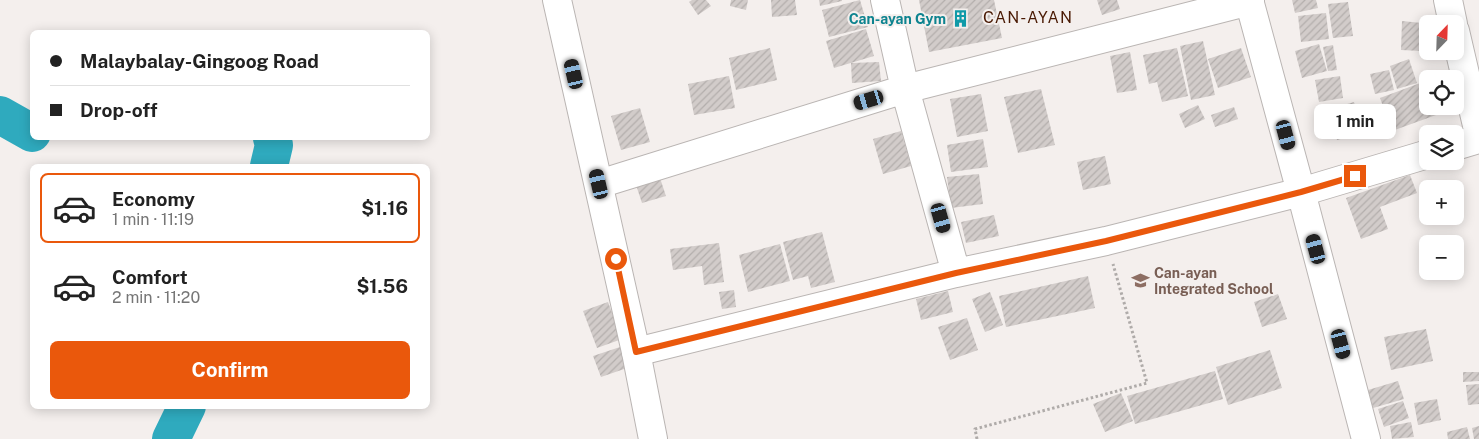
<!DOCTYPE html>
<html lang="en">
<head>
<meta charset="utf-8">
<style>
	body { margin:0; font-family:"Public Sans",sans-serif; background:#f6f6f6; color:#222; height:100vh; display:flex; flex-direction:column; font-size:19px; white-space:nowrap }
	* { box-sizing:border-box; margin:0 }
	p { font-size:16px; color:#767676 }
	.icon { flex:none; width:28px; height:28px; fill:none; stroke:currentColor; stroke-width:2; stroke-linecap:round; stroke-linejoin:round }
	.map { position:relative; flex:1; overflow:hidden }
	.side { position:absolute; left:30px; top:164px; width:400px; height:245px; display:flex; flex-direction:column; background:#fff; border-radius:8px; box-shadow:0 2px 12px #0003 }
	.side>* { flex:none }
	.top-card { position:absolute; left:30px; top:30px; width:400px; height:110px; border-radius:8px; box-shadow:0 2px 12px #0003; display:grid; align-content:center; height:110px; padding:0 20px; background:#fff }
	.needle { width:32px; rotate:23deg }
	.buttons { position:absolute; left:1419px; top:15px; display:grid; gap:10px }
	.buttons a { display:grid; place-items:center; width:45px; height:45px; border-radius:8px; background:#fff; box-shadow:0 2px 12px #0003; font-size:25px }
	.end { position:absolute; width:22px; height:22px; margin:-11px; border:6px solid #ea580c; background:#fff; box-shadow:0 0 0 2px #fff }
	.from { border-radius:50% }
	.bubble { position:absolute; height:35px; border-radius:8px; background:#fff; box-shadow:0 2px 12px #0003; font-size:16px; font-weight:700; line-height:35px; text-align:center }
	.car { position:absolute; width:15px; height:30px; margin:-15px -8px; border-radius:6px; box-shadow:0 0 4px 1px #0007; background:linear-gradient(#222 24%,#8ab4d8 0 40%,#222 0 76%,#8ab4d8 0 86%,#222 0) }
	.top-card b { display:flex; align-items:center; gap:18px; height:48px; font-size:19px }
	.top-card b+b { border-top:1px solid #e0e0e0 }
	.top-card i { width:12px; height:12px; background:#222 }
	ul { padding:9px 0 0; list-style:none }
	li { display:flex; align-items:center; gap:15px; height:70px; margin:0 10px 8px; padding:0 10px; border:2px solid transparent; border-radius:8px }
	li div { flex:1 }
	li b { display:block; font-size:19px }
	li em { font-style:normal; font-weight:700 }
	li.selected { border-color:#ea580c }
	li>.icon { width:45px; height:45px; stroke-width:1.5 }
	.action { display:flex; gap:10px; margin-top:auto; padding:10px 20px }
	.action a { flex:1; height:58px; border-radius:8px; background:#ea580c; color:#fff; font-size:20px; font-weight:700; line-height:58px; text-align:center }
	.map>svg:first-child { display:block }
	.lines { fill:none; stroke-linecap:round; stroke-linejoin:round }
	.river { stroke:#2faabe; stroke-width:38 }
	.building { fill:url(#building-hatch) }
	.minor-casing { stroke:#bab5b3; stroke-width:30 }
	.major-casing { stroke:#bab5b3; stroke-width:30 }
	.path { stroke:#afaba9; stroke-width:3; stroke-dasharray:2.5 2.5; stroke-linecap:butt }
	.minor { stroke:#fff; stroke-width:28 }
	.major { stroke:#fff; stroke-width:28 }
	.route { stroke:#ea580c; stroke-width:6 }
	.labels { text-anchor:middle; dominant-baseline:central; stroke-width:4; stroke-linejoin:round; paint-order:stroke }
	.culture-label { font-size:14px; font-weight:bold; fill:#0d838f; stroke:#f4efed; text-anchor:end }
	.education-label { font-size:14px; font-weight:bold; fill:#785e54; stroke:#f4efed; text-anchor:start }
	.quarter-label { font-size:16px; letter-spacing:1px; fill:#491903; stroke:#f4efed }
</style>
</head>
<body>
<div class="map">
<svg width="1479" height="439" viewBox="0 0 1479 439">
	<defs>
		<pattern id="building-hatch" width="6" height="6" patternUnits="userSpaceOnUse" patternTransform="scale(1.25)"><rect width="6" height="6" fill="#d2ccca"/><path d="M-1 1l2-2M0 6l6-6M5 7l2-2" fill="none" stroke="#b3aeac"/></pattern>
	</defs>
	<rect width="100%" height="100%" fill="#f4efed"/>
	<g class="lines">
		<!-- river -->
		<path class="river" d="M 0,115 L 32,133
			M 269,166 L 274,145 L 272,138
			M 171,439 L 187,406"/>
	</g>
	<!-- building -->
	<path class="building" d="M 692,0 L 706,0 L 711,6 L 698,15 L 689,2 Z
		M 731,0 L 748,0 L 746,10 L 730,6 Z
		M 771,0 L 795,0 L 797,15 L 772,17 Z
		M 819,0 L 842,0 L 842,1 L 820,6 Z
		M 860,0 L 868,27 L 829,37 L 822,10 Z
		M 919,0 L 994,0 L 1002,38 L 929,52 Z
		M 1097,0 L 1117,0 L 1120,9 L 1102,15 Z
		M 1292,0 L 1316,0 L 1318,8 L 1295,13 Z
		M 1348,2 L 1353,36 L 1333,38 L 1328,4 Z
		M 1326,13 L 1329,39 L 1301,42 L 1298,16 Z
		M 1402,21 L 1422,23 L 1421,51 L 1401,50 Z
		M 866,29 L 874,56 L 834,68 L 826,41 Z
		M 1203,41 L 1215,95 L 1191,100 L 1180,46 Z
		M 1319,44 L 1327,71 L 1302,78 L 1295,51 Z
		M 1333,45 L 1337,70 L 1328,71 L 1323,47 Z
		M 770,48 L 777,80 L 736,90 L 729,58 Z
		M 1177,48 L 1188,96 L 1162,102 L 1157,82 L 1149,84 L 1143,55 Z
		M 1241,48 L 1251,77 L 1218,88 L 1208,59 Z
		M 1130,52 L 1137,90 L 1117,93 L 1110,56 Z
		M 1409,59 L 1417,83 L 1397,89 L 1390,66 Z
		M 879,62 L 881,81 L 852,83 L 851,63 Z
		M 1389,70 L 1394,90 L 1375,94 L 1370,74 Z
		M 729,76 L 735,108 L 694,115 L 688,84 Z
		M 1340,76 L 1343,98 L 1319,102 L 1315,80 Z
		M 1423,82 L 1428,93 L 1428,106 L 1433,106 L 1436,115 L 1392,131 L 1380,98 Z
		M 1041,89 L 1055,145 L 1018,153 L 1004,97 Z
		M 981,94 L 988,131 L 957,137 L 950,99 Z
		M 1354,102 L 1363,133 L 1337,140 L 1327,110 Z
		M 1198,105 L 1205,119 L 1185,128 L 1179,114 Z
		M 1234,107 L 1238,119 L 1215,127 L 1211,115 Z
		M 640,108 L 650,142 L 621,150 L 611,116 Z
		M 901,131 L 911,166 L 883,174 L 873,139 Z
		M 983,139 L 988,167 L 951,172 L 947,145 Z
		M 1105,156 L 1111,184 L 1083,190 L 1077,162 Z
		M 979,174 L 983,204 L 951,208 L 947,177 Z
		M 659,175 L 666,196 L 642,203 L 635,182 Z
		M 1410,175 L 1417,193 L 1380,207 L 1388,229 L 1361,239 L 1346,198 Z
		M 994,215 L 999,236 L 966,243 L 961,222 Z
		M 822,232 L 835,282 L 811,288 L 808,276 L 793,280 L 783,242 Z
		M 719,243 L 724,282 L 704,285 L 702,266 L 673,270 L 670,249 Z
		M 780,244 L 790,281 L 748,292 L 739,255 Z
		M 1088,276 L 1095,308 L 1006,327 L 999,296 Z
		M 734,290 L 736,307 L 722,309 L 719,292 Z
		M 948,291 L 953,312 L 921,320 L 916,299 Z
		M 990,292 L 1003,325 L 985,332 L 972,299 Z
		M 1278,294 L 1287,319 L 1262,327 L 1254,302 Z
		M 608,302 L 622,339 L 597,348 L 583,311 Z
		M 967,318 L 978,350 L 950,360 L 938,327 Z
		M 1426,329 L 1433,361 L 1391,370 L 1384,337 Z
		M 620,347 L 627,368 L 601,377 L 593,356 Z
		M 1270,350 L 1282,388 L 1228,405 L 1216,367 Z
		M 1215,371 L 1223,399 L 1135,424 L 1127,396 Z
		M 1463,372 L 1479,372 L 1479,381 L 1463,382 Z
		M 1398,381 L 1404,399 L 1373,408 L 1368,390 Z
		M 1479,384 L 1479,404 L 1468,405 L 1466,385 Z
		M 1121,393 L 1133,421 L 1105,432 L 1093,404 Z
		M 1437,399 L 1441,420 L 1418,425 L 1414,403 Z
		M 1403,401 L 1409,418 L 1384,427 L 1378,409 Z
		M 1411,422 L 1414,437 L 1392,439 L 1390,426 Z
		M 1479,426 L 1479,439 L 1474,439 L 1472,428 Z
		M 1467,427 L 1470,439 L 1448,439 L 1447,432 Z"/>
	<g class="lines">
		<defs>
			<path id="minor" d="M 885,0 L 905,89 L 956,273
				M 1448,0 L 1453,24
				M 1455,31 L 1479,134
				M 1455,146 L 1479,139
				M 599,184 L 905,89 L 1250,1
				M 636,352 L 956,273 L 1106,241 L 1301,192 L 1249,0
				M 1366,439 L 1301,192 L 1428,154"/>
			<path id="major" d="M 557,0 L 636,352 L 653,439"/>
		</defs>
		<!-- minor casing -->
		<use href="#minor" class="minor-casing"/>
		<!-- major casing -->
		<use href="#major" class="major-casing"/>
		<!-- path -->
		<path class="path" d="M 977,439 L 975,429 L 1147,383 L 1113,264"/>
		<!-- minor -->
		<use href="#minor" class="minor"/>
		<!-- major -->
		<use href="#major" class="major"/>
	</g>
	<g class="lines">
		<!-- route -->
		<path class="route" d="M 616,259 L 636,352 L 956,273 L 1106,241 L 1301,192 L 1355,176"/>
	</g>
	<!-- icons -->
	<defs>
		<symbol id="building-bare" viewBox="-9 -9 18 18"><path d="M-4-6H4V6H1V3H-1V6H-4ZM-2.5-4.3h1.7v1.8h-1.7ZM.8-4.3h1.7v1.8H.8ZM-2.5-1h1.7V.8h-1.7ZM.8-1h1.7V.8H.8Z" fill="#0f9aa8" stroke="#f4efed" stroke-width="2.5" paint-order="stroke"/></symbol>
		<symbol id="school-bare" viewBox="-9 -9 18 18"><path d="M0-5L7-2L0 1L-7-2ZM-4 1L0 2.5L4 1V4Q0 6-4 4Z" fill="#8d6e63" stroke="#f4efed" stroke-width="2.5" paint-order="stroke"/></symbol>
	</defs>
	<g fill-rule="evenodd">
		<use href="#building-bare" x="948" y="6" width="25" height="25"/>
		<use href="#school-bare" x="1128" y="268" width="25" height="25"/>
	</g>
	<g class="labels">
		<!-- culture labels -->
		<g class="culture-label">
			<text x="946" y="19">Can-ayan Gym</text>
		</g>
		<!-- education labels -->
		<g class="education-label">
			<text x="1154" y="273">Can-ayan<tspan x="1154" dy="16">Integrated School</tspan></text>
		</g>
		<!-- quarter labels -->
		<g class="quarter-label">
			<text x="1028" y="17">CAN-AYAN</text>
		</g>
	</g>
</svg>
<div class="buttons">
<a><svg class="needle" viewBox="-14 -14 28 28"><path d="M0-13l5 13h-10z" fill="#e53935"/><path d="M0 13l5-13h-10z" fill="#767676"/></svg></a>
<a><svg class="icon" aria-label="locate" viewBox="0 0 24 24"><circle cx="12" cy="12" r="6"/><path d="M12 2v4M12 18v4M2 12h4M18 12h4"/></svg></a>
<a><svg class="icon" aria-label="layers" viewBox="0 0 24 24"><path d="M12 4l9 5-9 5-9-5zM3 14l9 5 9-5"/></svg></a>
<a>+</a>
<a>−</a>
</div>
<i class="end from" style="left:616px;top:259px"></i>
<i class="end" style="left:1355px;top:176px"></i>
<div class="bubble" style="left:1314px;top:104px;width:82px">1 min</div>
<i class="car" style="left:574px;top:74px;rotate:347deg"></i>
<i class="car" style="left:869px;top:100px;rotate:253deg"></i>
<i class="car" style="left:1286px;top:135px;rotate:165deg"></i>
<i class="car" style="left:599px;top:184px;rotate:347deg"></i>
<i class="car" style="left:941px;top:218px;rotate:164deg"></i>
<i class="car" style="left:1316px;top:249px;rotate:345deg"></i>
<i class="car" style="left:1341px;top:344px;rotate:165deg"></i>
<div class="top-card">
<b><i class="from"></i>Malaybalay-Gingoog Road</b>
<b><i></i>Drop-off</b>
</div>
<section class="side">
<ul>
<li class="selected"><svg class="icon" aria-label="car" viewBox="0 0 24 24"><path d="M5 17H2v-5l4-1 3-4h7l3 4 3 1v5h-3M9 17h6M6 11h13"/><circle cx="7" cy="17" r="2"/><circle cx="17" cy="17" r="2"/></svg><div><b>Economy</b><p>1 min · 11:19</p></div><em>$1.16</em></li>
<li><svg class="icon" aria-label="car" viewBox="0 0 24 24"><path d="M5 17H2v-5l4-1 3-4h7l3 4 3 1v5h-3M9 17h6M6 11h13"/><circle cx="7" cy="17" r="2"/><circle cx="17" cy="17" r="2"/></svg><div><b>Comfort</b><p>2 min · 11:20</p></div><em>$1.56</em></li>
</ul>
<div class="action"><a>Confirm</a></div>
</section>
</div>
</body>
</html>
